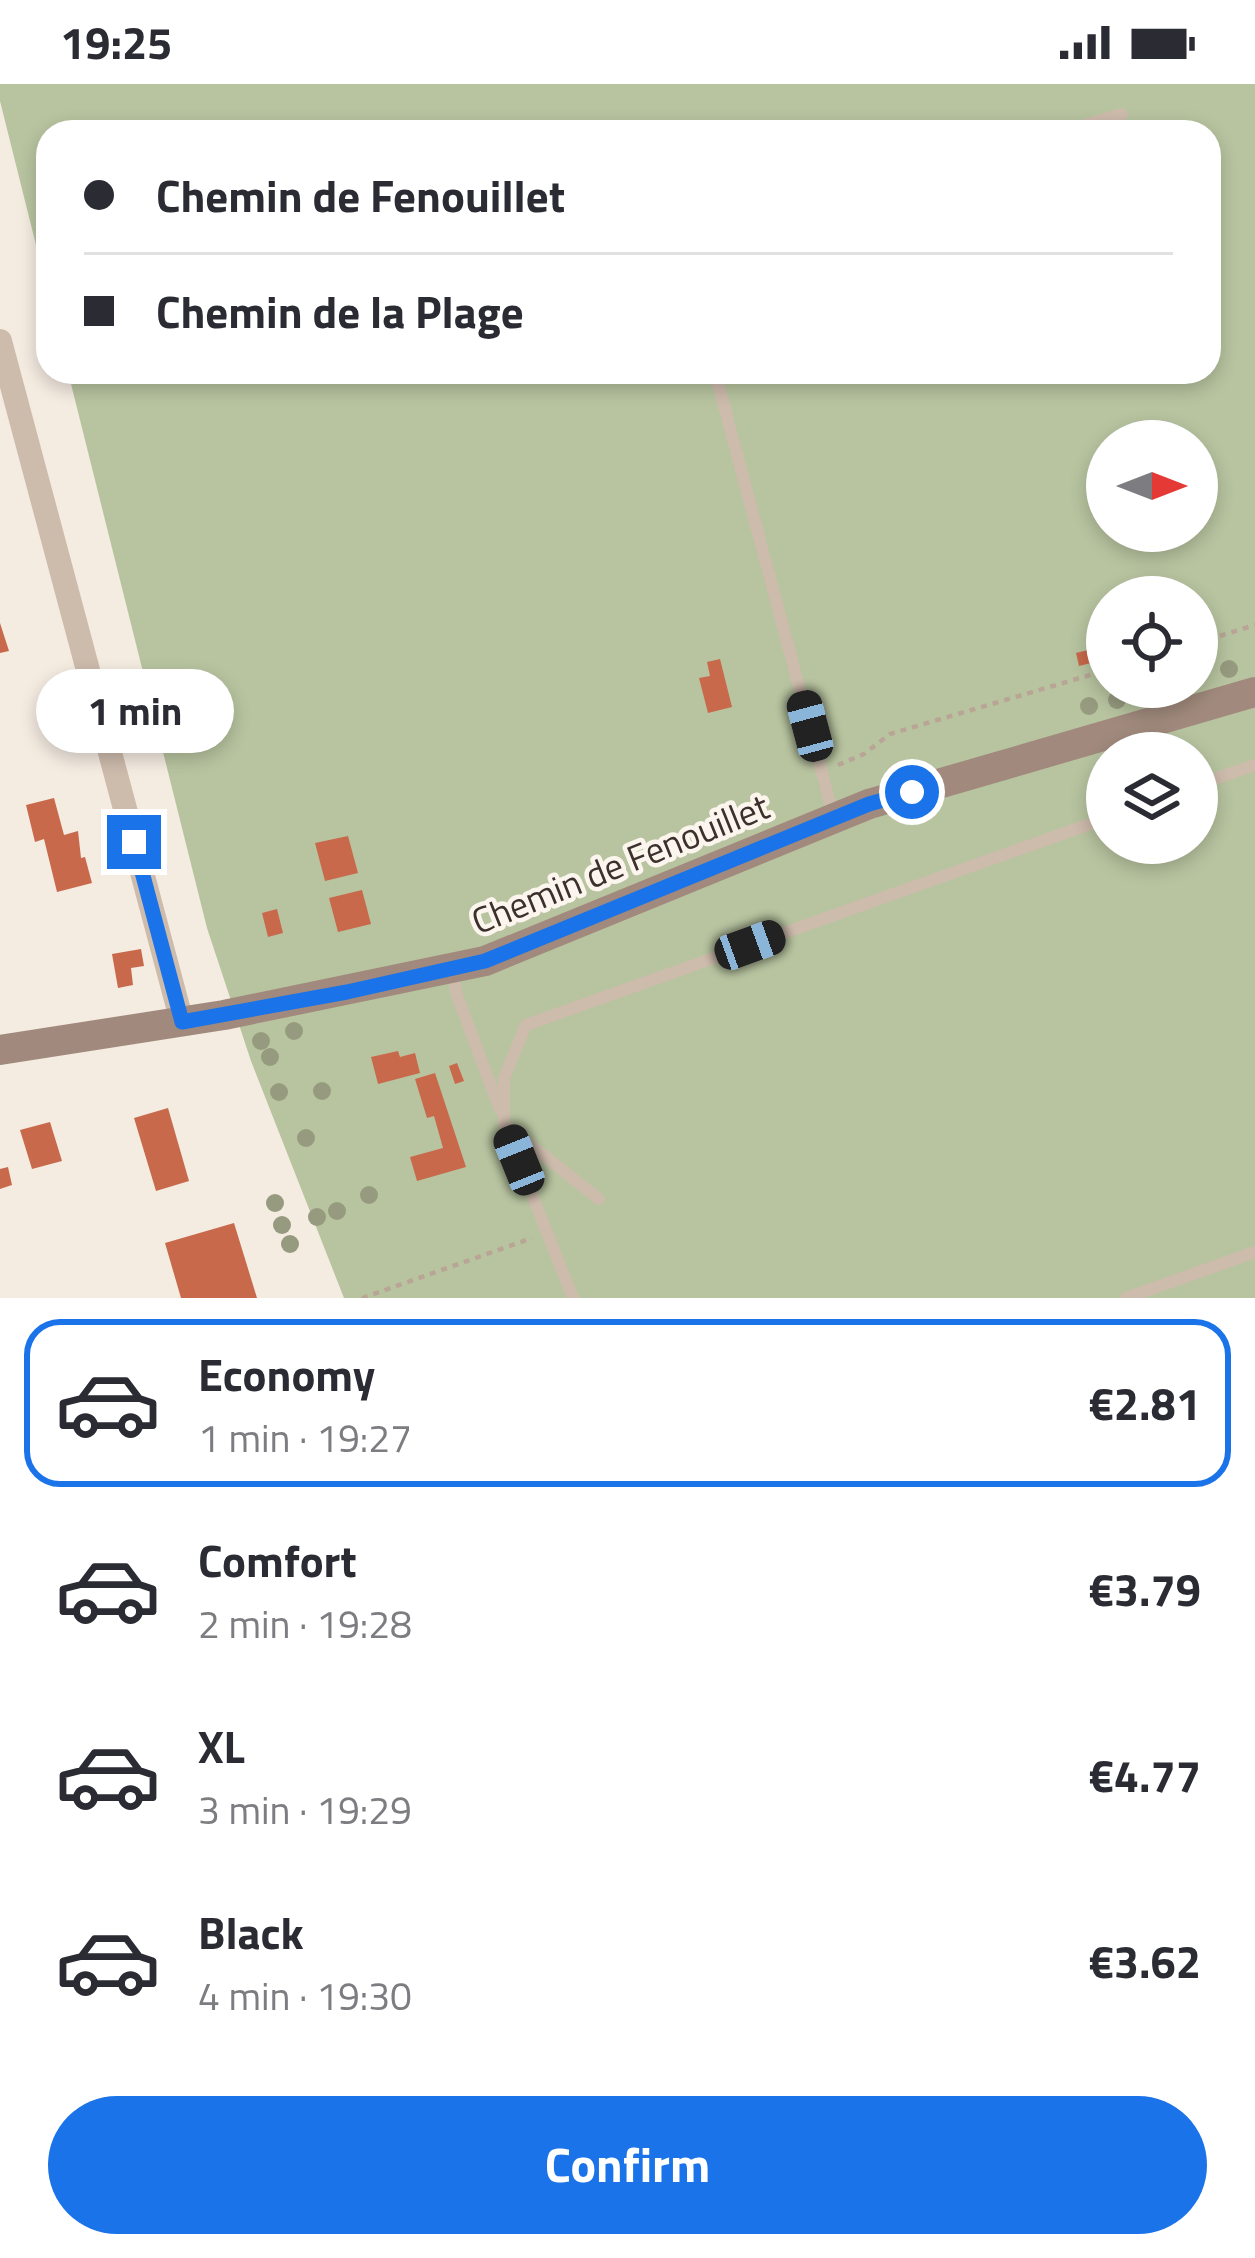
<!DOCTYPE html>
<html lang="en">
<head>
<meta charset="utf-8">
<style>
	body { margin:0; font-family:"Titillium Web",sans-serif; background:#f7f7f7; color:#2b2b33; height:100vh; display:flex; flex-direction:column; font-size:45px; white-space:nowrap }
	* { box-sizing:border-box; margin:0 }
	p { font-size:39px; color:#7c7c81 }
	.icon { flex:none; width:66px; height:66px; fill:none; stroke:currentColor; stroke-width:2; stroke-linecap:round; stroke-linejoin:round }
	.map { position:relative; height:1214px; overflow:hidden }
	.details { display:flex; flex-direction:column; background:#fff; flex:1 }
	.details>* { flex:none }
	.hud { position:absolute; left:36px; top:36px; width:1185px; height:264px; border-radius:36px; box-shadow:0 6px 18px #0003; display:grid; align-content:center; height:264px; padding:0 48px; background:#fff }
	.needle { width:78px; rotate:90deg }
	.controls { position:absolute; left:1086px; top:336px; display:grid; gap:24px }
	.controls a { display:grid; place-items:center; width:132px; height:132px; border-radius:50%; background:#fff; box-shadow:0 6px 18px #0003; font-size:60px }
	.end { position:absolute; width:54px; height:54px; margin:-27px; border:15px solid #1a73e8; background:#fff; box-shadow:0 0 0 6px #fff }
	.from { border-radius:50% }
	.bubble { position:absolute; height:84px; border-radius:42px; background:#fff; box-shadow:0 6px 18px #0003; font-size:39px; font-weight:700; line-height:84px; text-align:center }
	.car { position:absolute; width:36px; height:72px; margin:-36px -18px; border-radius:15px; box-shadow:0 0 9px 3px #0007; background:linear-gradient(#222 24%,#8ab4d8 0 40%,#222 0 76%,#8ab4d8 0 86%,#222 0) }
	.hud b { display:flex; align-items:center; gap:42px; height:114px; font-size:45px }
	.hud b+b { border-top:3px solid #e1e1e2 }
	.hud i { width:30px; height:30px; background:#2b2b33 }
	ul { padding:21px 0 0; list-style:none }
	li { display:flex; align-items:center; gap:36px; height:168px; margin:0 24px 18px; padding:0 24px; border:6px solid transparent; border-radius:36px }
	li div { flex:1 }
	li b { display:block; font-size:45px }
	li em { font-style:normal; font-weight:700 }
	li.on { border-color:#1a73e8 }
	li>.icon { width:108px; height:108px; stroke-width:1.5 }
	.button { display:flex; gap:24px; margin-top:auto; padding:24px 48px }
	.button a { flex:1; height:138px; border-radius:72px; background:#1a73e8; color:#fff; font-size:48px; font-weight:700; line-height:138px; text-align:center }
	.status { display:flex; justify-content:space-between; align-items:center; height:84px; padding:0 60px; background:#fff; direction:ltr }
	.status svg { height:33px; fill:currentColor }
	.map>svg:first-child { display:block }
	.green { fill:#b8c4a0; fill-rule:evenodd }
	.building { fill:#c8694b }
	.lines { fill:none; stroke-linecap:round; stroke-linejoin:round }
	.path { stroke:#b9a596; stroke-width:4.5; stroke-dasharray:6 6; stroke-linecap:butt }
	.lane { stroke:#cdbbac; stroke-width:12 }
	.street { stroke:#cdbbac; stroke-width:24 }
	.secondary { stroke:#a18a7d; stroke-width:30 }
	.tree { fill:#969b7f }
	.route { stroke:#1a73e8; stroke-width:15 }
	.labels { text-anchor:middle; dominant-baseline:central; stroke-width:9; stroke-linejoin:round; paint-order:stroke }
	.street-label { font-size:36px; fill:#3b302b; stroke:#fbf5ee }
</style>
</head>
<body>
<div class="status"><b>19:25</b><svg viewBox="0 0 49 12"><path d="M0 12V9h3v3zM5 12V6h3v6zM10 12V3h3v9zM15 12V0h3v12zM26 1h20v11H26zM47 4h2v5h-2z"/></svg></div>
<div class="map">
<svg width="1255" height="1214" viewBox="0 0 1255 1214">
	<rect width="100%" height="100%" fill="#f4ebe1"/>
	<!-- green -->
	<path class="green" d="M 0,0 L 1255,0 L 1255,1214 L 344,1214 L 251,977 L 207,844 L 68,288 L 1209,288 L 1209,48 L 48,48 L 48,209 L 0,17 ZM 1107,357 L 1197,357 L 1197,447 L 1107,447 ZM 1107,513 L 1197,513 L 1197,603 L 1107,603 ZM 1107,669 L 1197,669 L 1197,759 L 1107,759 Z"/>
	<!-- building -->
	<path class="building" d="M 0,539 L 9,567 L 0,569 Z
		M 1100,563 L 1103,576 L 1079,582 L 1076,569 Z
		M 720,575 L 732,623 L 708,629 L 699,594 L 710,592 L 707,578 Z
		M 54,714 L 64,751 L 78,747 L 81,774 L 85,773 L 92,799 L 57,808 L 44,755 L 35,758 L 26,721 Z
		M 348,752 L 358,789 L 325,797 L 315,759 Z
		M 362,806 L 371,840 L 338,848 L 329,814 Z
		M 277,825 L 283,849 L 268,853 L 262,829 Z
		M 141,865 L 144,882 L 131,884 L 133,901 L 118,904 L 112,870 Z
		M 398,967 L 400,973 L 415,969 L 420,989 L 378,1000 L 371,973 Z
		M 457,979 L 464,997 L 455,1000 L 449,982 Z
		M 435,989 L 466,1083 L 417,1097 L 410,1073 L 443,1064 L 434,1032 L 427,1034 L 415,995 Z
		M 168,1024 L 189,1097 L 156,1107 L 134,1034 Z
		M 50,1038 L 62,1077 L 32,1085 L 20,1046 Z
		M 8,1083 L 12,1101 L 0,1105 L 0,1085 Z
		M 234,1139 L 257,1214 L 181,1214 L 165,1159 Z"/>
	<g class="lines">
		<!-- path -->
		<path class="path" d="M 1197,559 L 1255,541
			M 838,681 L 864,670 L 890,650 L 1107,586
			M 362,1214 L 532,1154"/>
		<!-- lane -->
		<path class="lane" d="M 1062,48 L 1122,30
			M 715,288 L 834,734
			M 1197,701 L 1255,681
			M 452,887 L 457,911 L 500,1026
			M 509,1044 L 599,1115
			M 573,1214 L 504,1040 L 504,994 L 526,941 L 1107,734
			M 1126,1214 L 1255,1168"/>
		<!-- street -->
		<path class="street" d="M 0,257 L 182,938"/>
		<!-- secondary -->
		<path class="secondary" d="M 0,966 L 224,931 L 485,877 L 869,720 L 1255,608"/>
	</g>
	<!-- trees -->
	<g class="tree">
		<circle cx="1229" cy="585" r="9"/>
		<circle cx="1117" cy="616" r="9"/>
		<circle cx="1089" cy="622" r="9"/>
		<circle cx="294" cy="947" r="9"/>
		<circle cx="261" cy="957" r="9"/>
		<circle cx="270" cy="973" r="9"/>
		<circle cx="322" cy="1007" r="9"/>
		<circle cx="279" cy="1008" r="9"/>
		<circle cx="306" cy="1054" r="9"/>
		<circle cx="369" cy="1111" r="9"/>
		<circle cx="275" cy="1119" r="9"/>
		<circle cx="337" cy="1127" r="9"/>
		<circle cx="317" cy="1133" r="9"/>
		<circle cx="282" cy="1141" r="9"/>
		<circle cx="290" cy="1160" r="9"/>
	</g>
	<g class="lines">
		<!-- route -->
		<path class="route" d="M 134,758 L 182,938 L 347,908 L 485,877 L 869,720 L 912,708"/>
	</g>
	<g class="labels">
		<!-- street labels -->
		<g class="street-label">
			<text transform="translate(620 779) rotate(-22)">Chemin de Fenouillet</text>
		</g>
	</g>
</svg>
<div class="controls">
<a><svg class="needle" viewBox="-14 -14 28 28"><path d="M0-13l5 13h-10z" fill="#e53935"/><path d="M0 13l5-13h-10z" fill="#7c7c81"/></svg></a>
<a><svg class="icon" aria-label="locate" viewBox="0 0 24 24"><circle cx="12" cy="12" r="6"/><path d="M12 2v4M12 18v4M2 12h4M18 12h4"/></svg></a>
<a><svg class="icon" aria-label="layers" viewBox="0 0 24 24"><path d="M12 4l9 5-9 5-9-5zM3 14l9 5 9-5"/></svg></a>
</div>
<i class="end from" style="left:912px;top:708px"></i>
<i class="end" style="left:134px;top:758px"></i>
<div class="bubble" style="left:36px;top:585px;width:198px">1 min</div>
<i class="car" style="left:810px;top:642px;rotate:345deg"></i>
<i class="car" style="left:750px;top:861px;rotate:70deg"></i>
<i class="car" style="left:519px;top:1076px;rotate:338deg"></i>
<div class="hud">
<b><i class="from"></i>Chemin de Fenouillet</b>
<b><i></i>Chemin de la Plage</b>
</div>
</div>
<section class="details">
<ul>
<li class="on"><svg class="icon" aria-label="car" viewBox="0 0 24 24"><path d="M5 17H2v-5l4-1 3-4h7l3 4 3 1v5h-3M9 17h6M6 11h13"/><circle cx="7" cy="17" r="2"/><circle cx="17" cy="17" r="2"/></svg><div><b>Economy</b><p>1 min · 19:27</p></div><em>€2.81</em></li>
<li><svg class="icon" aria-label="car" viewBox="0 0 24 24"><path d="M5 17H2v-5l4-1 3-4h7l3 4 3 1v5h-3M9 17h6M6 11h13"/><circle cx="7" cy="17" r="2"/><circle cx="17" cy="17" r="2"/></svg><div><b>Comfort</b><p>2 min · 19:28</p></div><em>€3.79</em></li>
<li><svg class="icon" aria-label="car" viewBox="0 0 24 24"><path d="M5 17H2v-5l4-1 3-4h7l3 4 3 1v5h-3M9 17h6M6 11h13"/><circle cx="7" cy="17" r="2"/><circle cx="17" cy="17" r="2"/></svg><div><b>XL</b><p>3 min · 19:29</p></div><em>€4.77</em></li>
<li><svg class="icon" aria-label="car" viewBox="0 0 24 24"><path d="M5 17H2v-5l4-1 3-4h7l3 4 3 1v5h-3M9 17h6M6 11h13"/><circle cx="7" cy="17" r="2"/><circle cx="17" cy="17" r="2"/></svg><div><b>Black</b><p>4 min · 19:30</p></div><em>€3.62</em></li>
</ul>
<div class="button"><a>Confirm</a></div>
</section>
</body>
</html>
